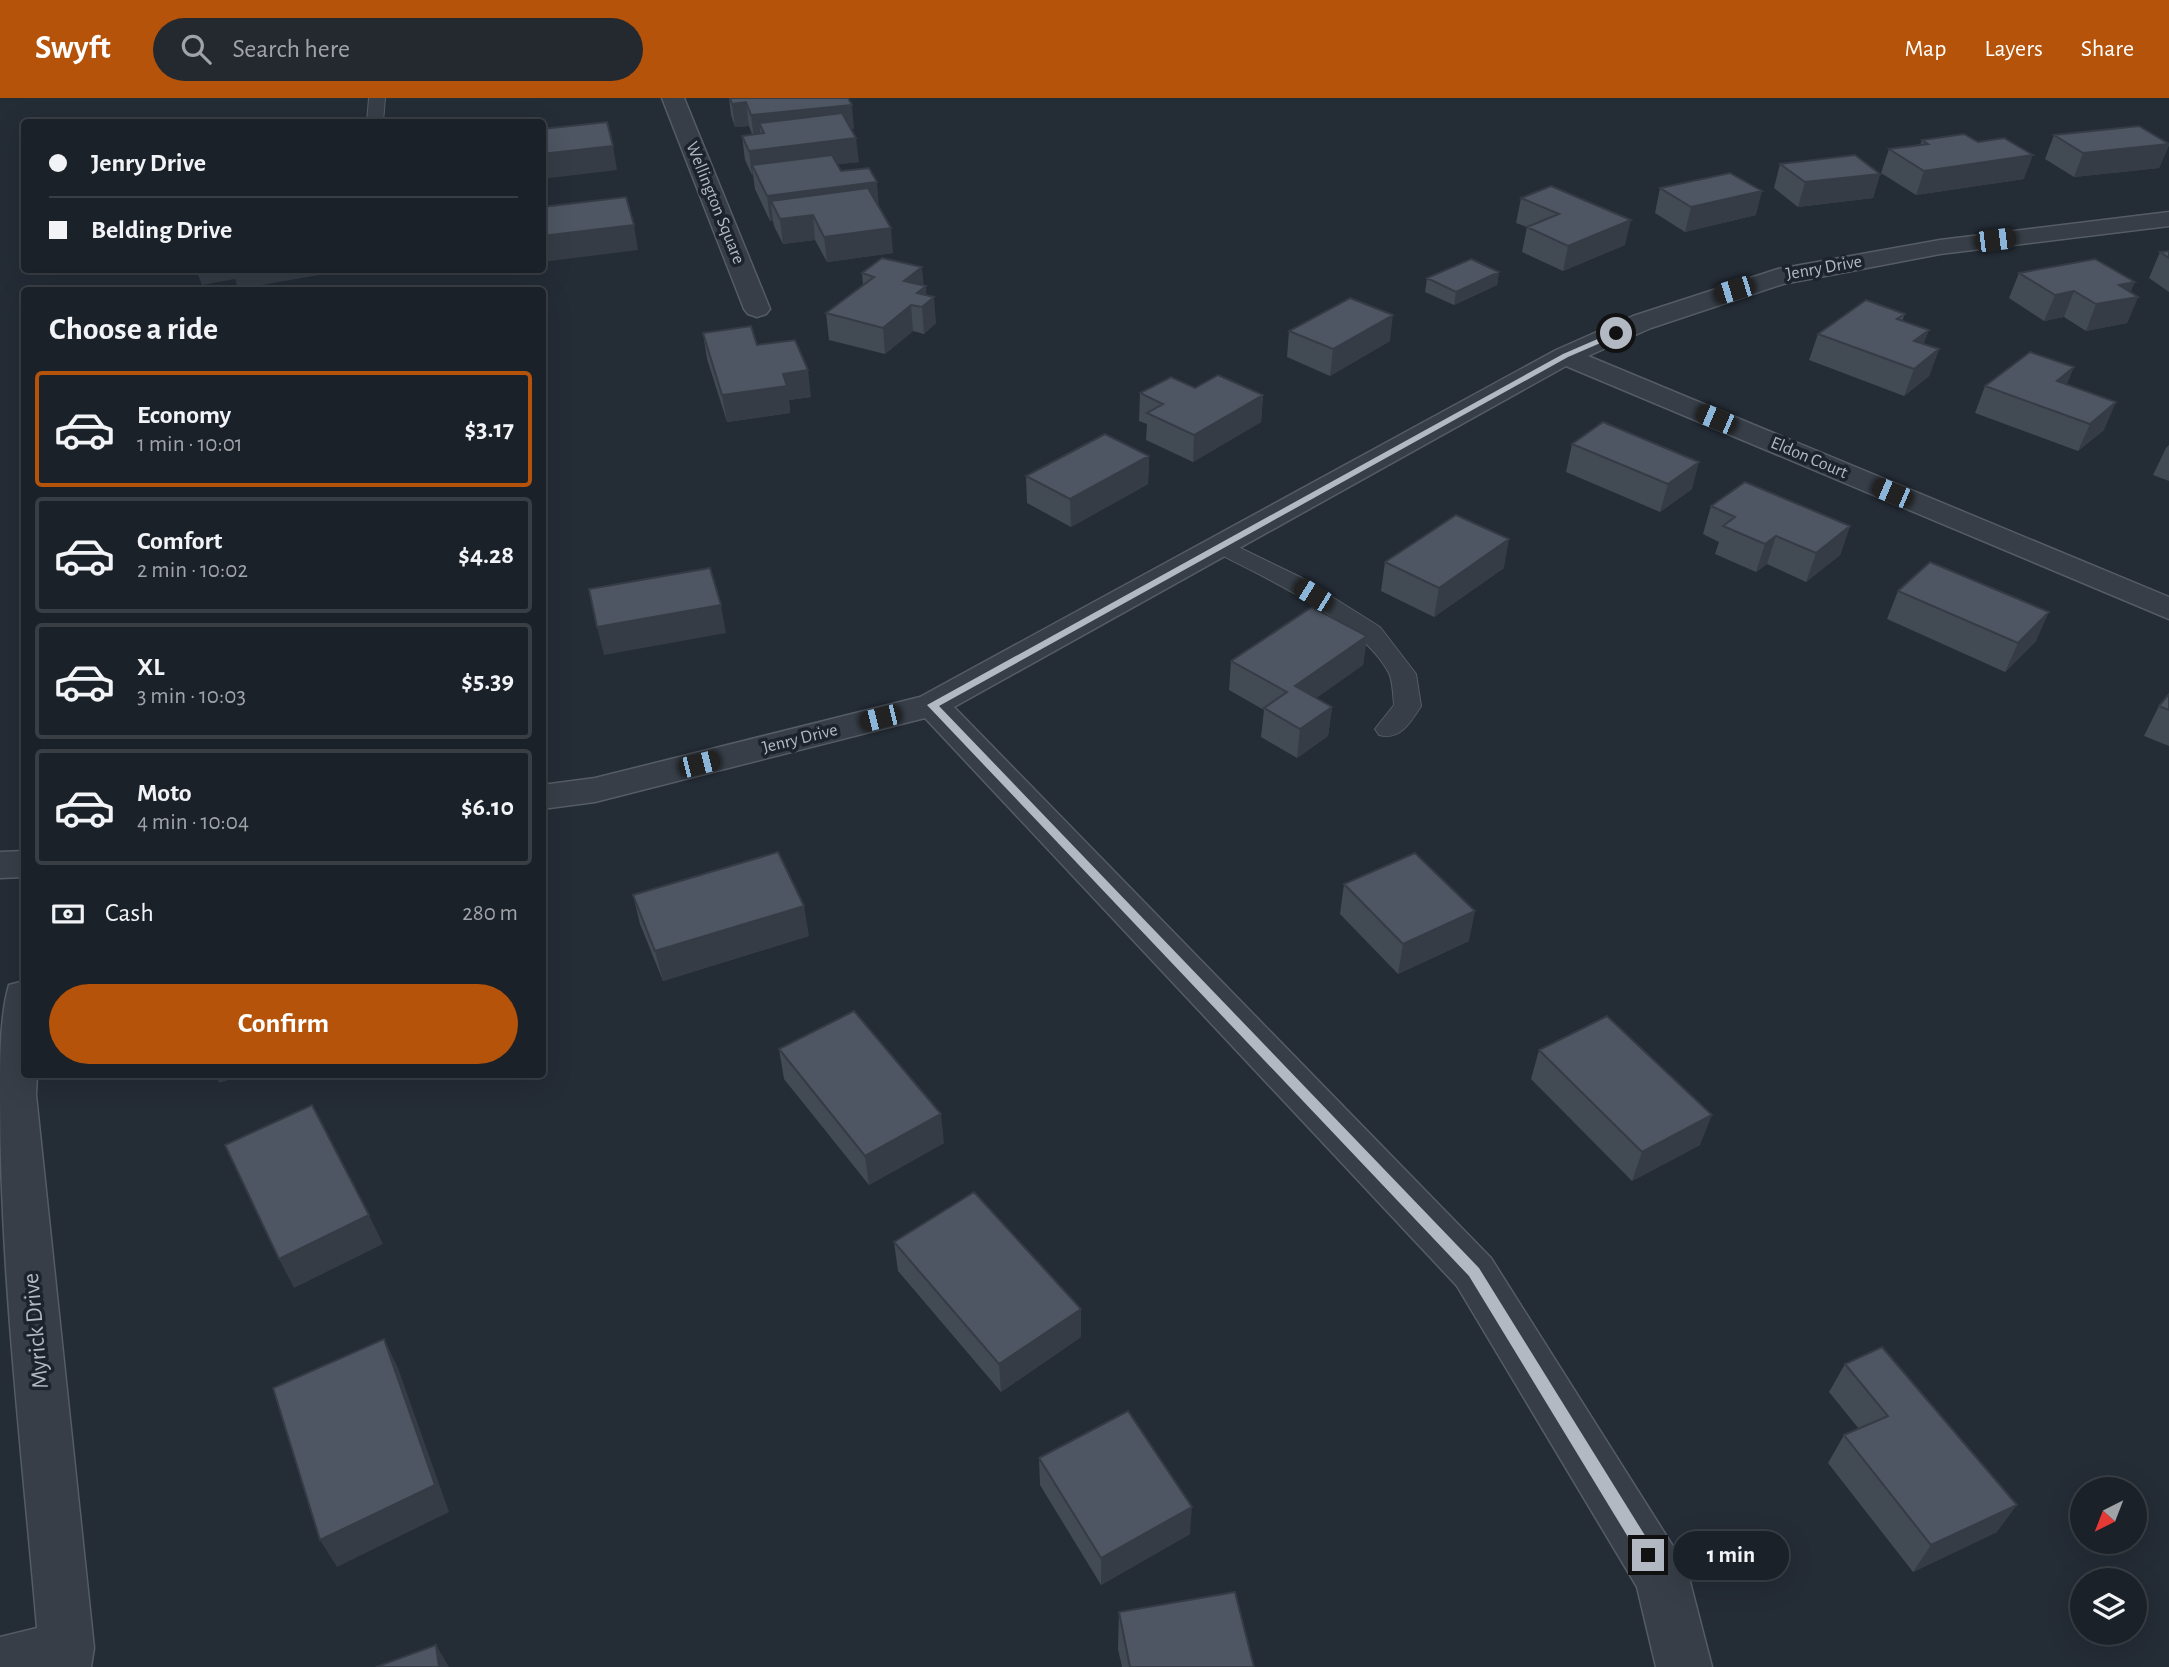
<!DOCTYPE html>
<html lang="en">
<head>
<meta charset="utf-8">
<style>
	body { margin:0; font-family:"Alegreya Sans",sans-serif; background:#242930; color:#f1f3f6; height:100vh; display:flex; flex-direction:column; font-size:26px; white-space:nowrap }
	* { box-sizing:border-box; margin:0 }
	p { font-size:23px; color:#a0a3a8 }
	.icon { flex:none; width:38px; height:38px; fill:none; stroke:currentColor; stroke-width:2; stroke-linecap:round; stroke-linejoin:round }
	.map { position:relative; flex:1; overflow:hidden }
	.side { position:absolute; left:21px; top:189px; width:525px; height:791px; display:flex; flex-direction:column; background:#1b2128; border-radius:7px; box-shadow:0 7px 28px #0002,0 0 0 2px #393e45 }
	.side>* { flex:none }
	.banner { position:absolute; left:21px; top:21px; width:525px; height:154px; border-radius:7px; box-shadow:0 7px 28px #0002,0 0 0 2px #393e45; display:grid; align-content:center; height:154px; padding:0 28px; background:#1b2128 }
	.needle { width:46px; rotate:222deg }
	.fabs { position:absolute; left:2070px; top:1379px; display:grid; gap:14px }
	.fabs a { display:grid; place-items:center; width:77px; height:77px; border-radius:50%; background:#1b2128; box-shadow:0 7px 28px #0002,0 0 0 2px #393e45; font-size:35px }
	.end { position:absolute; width:32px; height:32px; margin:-16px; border:9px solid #b2b9c3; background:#111; box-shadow:0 0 0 4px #111 }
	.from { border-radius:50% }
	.bubble { position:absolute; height:49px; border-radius:24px; background:#1b2128; box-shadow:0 7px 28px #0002,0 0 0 2px #393e45; font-size:23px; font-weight:700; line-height:49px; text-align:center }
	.car { position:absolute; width:21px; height:42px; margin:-21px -10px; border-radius:9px; box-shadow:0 0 5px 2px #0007; background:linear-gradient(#222 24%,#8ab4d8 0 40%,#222 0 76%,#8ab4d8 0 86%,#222 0) }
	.banner b { display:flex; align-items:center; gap:24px; height:66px; font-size:26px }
	.banner b+b { border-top:2px solid #393e45 }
	.banner i { width:18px; height:18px; background:#f1f3f6 }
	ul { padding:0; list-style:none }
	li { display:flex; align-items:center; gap:21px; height:116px; margin:0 14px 10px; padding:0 14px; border:4px solid #393e45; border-radius:7px }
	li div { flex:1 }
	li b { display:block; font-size:26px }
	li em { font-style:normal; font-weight:700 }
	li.current { border-color:#b45309 }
	li>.icon { width:63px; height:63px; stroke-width:1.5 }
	h2 { padding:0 28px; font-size:32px; line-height:84px }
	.pay { display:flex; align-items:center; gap:18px; height:77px; padding:0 28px; font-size:26px }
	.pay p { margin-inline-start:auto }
	.action { display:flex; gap:14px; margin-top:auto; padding:14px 28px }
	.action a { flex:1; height:80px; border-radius:42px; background:#b45309; color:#fff; font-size:28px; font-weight:700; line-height:80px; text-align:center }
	header { display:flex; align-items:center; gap:42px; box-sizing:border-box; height:98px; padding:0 35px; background:#b45309; color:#fff }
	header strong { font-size:33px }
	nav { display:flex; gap:38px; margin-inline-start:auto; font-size:24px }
	.search { width:490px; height:63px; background:#242930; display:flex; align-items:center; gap:18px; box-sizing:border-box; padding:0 24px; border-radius:38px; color:#a0a3a8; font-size:26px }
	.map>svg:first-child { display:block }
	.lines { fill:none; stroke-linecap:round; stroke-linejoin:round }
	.service-casing { stroke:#555c65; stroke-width:2 }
	.minor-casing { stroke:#555c65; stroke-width:3 }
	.service { fill:#373e47; fill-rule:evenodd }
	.minor { fill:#373e47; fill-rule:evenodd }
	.wall { fill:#424a54 }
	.shaded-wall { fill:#363c45 }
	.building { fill:#4d5662; stroke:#363c45; stroke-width:2 }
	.route { fill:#b2b9c3 }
	.labels { text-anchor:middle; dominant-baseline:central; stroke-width:7; stroke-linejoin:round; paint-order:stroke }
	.far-street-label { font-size:18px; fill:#b2b9c3; stroke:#1d232c }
	.near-street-label { font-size:24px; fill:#b2b9c3; stroke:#1d232c }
</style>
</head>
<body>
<header>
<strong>Swyft</strong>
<div class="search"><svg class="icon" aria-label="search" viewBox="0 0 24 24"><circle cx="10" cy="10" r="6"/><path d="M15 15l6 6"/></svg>Search here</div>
<nav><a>Map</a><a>Layers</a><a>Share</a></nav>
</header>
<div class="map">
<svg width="2169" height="1569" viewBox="0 0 2169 1569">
	<rect width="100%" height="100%" fill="#242c36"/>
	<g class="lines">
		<defs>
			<path id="service" d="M 369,0 L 385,0 L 383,24 L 367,24 Z
				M 1222,441 L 1302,480 L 1380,529 L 1416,576 L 1421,608 C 1411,624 1400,643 1379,637 L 1375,631 L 1394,607 C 1393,597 1393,584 1389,575 C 1361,522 1266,481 1214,453 L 1210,448 L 1214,443 Z"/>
			<path id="minor" d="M 662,0 L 684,0 L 770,211 L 766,216 L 757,219 L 748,216 L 744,211 Z
				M 2169,114 L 2169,128 L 1940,156 L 1783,186 L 1651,230 L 1588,258 L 2169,499 L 2169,521 L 1566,268 L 954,609 L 1491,1160 L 1681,1461 L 1689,1480 L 1712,1569 L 1656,1569 L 1637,1489 L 1457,1188 L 925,620 L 595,704 L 542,711 L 542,687 L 595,680 L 920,599 L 1556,252 L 1633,218 L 1778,171 L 1940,142 Z
				M 24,753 L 24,779 L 0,780 L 0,754 Z
				M 24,883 L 24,976 L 37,976 L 36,997 L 94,1550 L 91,1569 L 0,1569 L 0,1539 L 37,1530 C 22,1353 0,1174 0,997 C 0,963 0,917 9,887 Z"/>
		</defs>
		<!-- service casing -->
		<use href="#service" class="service-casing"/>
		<!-- minor casing -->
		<use href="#minor" class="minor-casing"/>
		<!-- service -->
		<use href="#service" class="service"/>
		<!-- minor -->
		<use href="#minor" class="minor"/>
	</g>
	<!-- wall -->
	<path class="wall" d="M 729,0 L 848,0 L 854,31 L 851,31 L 859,64 L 837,66 L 841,73 L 879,109 L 893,155 L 827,164 L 815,142 L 783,146 L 774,128 L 773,123 L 770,123 L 755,91 L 753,77 L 752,77 L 745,62 L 742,38 L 752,36 L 749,28 L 735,29 L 731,17 Z
		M 2054,37 L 2169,46 L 2169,47 L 2159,70 L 2074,79 L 2045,61 Z
		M 1922,42 L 2024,81 L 1916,97 L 1881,75 L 1889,51 L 1920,47 Z
		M 1780,66 L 1880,76 L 1873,100 L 1798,109 L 1774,90 Z
		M 1551,88 L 1625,147 L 1563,173 L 1522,154 L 1527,129 L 1516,125 L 1521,100 Z
		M 1660,90 L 1756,117 L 1685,134 L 1655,115 Z
		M 2169,153 L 2169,194 L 2149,180 L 2160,154 Z
		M 1499,174 L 1497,187 L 1454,207 L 1425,194 L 1427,180 Z
		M 862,175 L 923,188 L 936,225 L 924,236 L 913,233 L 885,256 L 829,242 L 826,215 L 863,187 Z
		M 2019,175 L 2131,194 L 2138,199 L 2127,225 L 2086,233 L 2064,219 L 2044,223 L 2009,200 Z
		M 1905,216 L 1902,223 L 1924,246 L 1939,251 L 1929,278 L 1904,298 L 1809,262 L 1818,236 Z
		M 1289,233 L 1390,243 L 1330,278 L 1287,259 Z
		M 703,235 L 757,247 L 811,299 L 789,302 L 790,315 L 727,324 L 707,261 Z
		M 1985,288 L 2104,332 L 2078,353 L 1975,315 Z
		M 1195,290 L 1263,297 L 1261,324 L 1193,364 L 1146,342 L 1147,326 L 1139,323 L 1140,295 Z
		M 1572,346 L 1692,391 L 1660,414 L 1566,374 Z
		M 2169,347 L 2169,383 L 2153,377 L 2166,350 Z
		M 1149,358 L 1148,386 L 1071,429 L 1027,405 L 1026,378 Z
		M 1711,408 L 1850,428 L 1840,457 L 1806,484 L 1767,466 L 1756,474 L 1715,456 L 1719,444 L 1703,436 Z
		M 1385,464 L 1504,470 L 1434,519 L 1381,493 Z
		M 1898,493 L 2036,543 L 2005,574 L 1887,521 Z
		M 1367,538 L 1363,567 L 1316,600 L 1332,609 L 1328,638 L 1297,660 L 1261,639 L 1264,612 L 1229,592 L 1231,563 Z
		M 2169,596 L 2169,648 L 2144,638 L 2159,608 Z
		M 1344,786 L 1469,843 L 1398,876 L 1340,816 Z
		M 633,797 L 809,838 L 663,883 L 640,826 Z
		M 779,951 L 944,1045 L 869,1087 L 784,981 Z
		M 1539,952 L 1700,1047 L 1632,1083 L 1531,981 Z
		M 894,1144 L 1081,1239 L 1001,1294 L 898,1173 Z
		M 1845,1266 L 1997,1434 L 1913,1474 L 1828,1365 L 1844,1337 L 1859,1331 L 1829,1294 Z
		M 1039,1360 L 1190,1436 L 1101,1487 L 1040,1387 Z
		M 1119,1514 L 1254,1569 L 1122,1569 L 1118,1551 Z"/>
	<!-- shaded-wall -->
	<path class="shaded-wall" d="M 796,0 L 746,6 L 749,28 L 735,29 L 732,6 Z
		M 852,7 L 854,31 L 765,40 L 764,35 L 759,25 L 761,40 L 754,41 L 751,17 Z
		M 856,40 L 859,64 L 757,76 L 752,67 L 753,77 L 752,77 L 749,53 Z
		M 2169,46 L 2159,70 L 2074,79 L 2083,55 Z
		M 613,48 L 617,72 L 542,81 L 542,56 Z
		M 2033,57 L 2024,81 L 1916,97 L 1924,73 Z
		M 1880,76 L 1873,100 L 1798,109 L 1805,84 Z
		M 877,84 L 879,109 L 813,117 L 815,142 L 783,146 L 780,122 L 771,103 L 773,123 L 770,123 L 767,98 Z
		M 1762,93 L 1756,117 L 1685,134 L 1691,109 Z
		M 1631,122 L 1625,147 L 1563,173 L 1568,148 Z
		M 634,127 L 638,152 L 542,164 L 542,138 Z
		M 891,130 L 893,155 L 827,164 L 824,139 Z
		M 922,169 L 924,190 L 926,188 L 927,205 L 934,199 L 936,225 L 924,236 L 922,209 L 904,183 Z
		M 196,172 L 323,172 L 325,176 L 238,191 L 235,181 L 202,187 Z
		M 1499,174 L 1497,187 L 1454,207 L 1456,194 Z
		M 2135,184 L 2128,200 L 2138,199 L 2127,225 L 2086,233 L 2096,206 L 2119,187 Z
		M 2074,193 L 2064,219 L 2044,223 L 2055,197 Z
		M 911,207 L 913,233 L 885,256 L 883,230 Z
		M 1393,217 L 1390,243 L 1330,278 L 1333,251 Z
		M 1929,232 L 1919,258 L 1914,243 Z
		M 1939,251 L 1929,278 L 1904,298 L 1914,271 Z
		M 2074,269 L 2063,296 L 2057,283 Z
		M 808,272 L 811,299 L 789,302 L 790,315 L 727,324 L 722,297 L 783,276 Z
		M 1263,297 L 1261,324 L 1193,364 L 1194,337 Z
		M 2116,304 L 2104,332 L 2078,353 L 2090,326 Z
		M 1149,358 L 1148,386 L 1071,429 L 1070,401 Z
		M 1699,364 L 1692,391 L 1660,414 L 1668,386 Z
		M 1850,428 L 1840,457 L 1806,484 L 1816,455 Z
		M 1776,438 L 1767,466 L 1756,474 L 1765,446 Z
		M 1509,441 L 1504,470 L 1434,519 L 1439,490 Z
		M 721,507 L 726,535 L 604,557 L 597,529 Z
		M 2049,514 L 2036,543 L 2005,574 L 2018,545 Z
		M 1367,538 L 1363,567 L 1292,617 L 1295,588 Z
		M 1332,609 L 1328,638 L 1297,660 L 1300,631 Z
		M 804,808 L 809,838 L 663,883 L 655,853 Z
		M 1475,813 L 1469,843 L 1398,876 L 1403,846 Z
		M 215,976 L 248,976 L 219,985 Z
		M 941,1016 L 944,1045 L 869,1087 L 865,1058 Z
		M 1712,1017 L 1700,1047 L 1632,1083 L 1642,1054 Z
		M 369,1117 L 383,1146 L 294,1190 L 279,1161 Z
		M 1081,1211 L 1081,1239 L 1001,1294 L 999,1266 Z
		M 384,1241 L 398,1270 L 449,1414 L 337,1469 L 320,1442 Z
		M 2017,1407 L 1997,1434 L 1913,1474 L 1931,1447 Z
		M 1192,1409 L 1190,1436 L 1101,1487 L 1101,1460 Z
		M 436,1547 L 449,1569 L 439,1569 Z"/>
	<!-- building -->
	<path class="building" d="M 730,0 L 848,0 L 852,7 L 751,17 L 746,4 L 732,6 Z
		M 842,15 L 856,40 L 749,53 L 742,38 L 764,35 L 759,25 Z
		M 607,24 L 613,48 L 542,56 L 542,31 Z
		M 2139,28 L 2169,46 L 2083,55 L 2054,37 Z
		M 1964,36 L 1978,44 L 2004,40 L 2033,57 L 1924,73 L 1889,51 L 1928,46 L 1922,42 Z
		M 832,57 L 841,73 L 869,70 L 877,84 L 767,98 L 752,67 Z
		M 1855,57 L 1880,76 L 1805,84 L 1780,66 Z
		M 1730,75 L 1762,93 L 1691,109 L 1660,90 Z
		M 1551,88 L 1631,122 L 1568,148 L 1527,129 L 1559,116 L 1521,100 Z
		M 868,90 L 891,130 L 824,139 L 813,117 L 780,121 L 771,103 Z
		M 626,99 L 634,127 L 542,138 L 542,109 Z
		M 2169,153 L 2169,160 L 2160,154 Z
		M 882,160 L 922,169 L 904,183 L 926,188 L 917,195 L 934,199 L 922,209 L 911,207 L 883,230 L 826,215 L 874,179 L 862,175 Z
		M 1471,161 L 1499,174 L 1456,194 L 1427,180 Z
		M 2095,161 L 2135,184 L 2119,187 L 2138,199 L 2096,206 L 2074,193 L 2055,197 L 2019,175 Z
		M 1350,200 L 1393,217 L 1333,251 L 1289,233 Z
		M 1866,202 L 1905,216 L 1897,221 L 1929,232 L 1914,243 L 1939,251 L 1914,271 L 1818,236 Z
		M 751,228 L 757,247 L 795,242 L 808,272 L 783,276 L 787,288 L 722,297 L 703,235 Z
		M 2030,254 L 2074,269 L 2057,283 L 2116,304 L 2090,326 L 1985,288 Z
		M 1218,277 L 1263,297 L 1194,337 L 1147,315 L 1163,306 L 1140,295 L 1171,279 L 1195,290 Z
		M 1603,324 L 1699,364 L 1668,386 L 1572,346 Z
		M 1105,336 L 1149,358 L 1070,401 L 1026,378 Z
		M 1745,384 L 1850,428 L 1816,455 L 1776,438 L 1765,446 L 1723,428 L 1735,419 L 1711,408 Z
		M 1456,417 L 1509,441 L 1439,490 L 1385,464 Z
		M 1930,464 L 2049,514 L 2018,545 L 1898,493 Z
		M 710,470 L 721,507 L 597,529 L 589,491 Z
		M 1312,509 L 1367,538 L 1295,588 L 1332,609 L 1300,631 L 1264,610 L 1287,594 L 1231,563 Z
		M 2169,596 L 2169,612 L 2159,608 Z
		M 778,754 L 804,808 L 655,853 L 633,797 Z
		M 1415,755 L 1475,813 L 1403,846 L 1344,786 Z
		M 854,913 L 941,1016 L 865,1058 L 779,951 Z
		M 1607,918 L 1712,1017 L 1642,1054 L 1539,952 Z
		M 312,1007 L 369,1117 L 279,1161 L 225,1047 Z
		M 974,1094 L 1081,1211 L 999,1266 L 894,1144 Z
		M 384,1241 L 435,1387 L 320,1442 L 273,1290 Z
		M 1882,1249 L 2017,1407 L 1931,1447 L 1844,1337 L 1888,1318 L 1845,1266 Z
		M 1128,1313 L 1192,1409 L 1101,1460 L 1039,1360 Z
		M 1235,1494 L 1254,1569 L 1130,1569 L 1119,1514 Z
		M 436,1547 L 439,1569 L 376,1569 Z"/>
	<!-- route -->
	<path class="route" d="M 1616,233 L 1619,237 L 1568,259 L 939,608 L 1479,1170 L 1654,1452 L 1656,1457 L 1654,1462 L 1648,1464 L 1642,1462 L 1469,1178 L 927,607 L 1563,256 Z"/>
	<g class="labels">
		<!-- far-street labels -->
		<g class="far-street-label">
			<text transform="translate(715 105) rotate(68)">Wellington Square</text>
			<text transform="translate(1824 170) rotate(-10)">Jenry Drive</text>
			<text transform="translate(1809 360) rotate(23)">Eldon Court</text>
			<text transform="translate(800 641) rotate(-14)">Jenry Drive</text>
		</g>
		<!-- near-street labels -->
		<g class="near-street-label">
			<text transform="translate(36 1233) rotate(-95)">Myrick Drive</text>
		</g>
	</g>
</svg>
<div class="fabs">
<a><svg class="needle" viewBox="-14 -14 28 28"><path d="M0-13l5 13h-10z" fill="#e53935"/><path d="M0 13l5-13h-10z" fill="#a0a3a8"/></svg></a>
<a><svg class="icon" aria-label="layers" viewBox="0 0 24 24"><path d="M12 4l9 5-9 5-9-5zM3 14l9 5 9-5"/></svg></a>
</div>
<i class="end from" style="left:1616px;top:235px"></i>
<i class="end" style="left:1648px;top:1457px"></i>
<div class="bubble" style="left:1673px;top:1433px;width:116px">1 min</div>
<i class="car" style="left:1995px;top:142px;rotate:83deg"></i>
<i class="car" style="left:1734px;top:192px;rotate:253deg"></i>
<i class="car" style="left:1716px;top:321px;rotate:293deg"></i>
<i class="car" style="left:1892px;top:395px;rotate:293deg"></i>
<i class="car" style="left:1313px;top:497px;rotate:302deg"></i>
<i class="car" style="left:880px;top:620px;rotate:256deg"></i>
<i class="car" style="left:699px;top:666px;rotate:76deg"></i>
<div class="banner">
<b><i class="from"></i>Jenry Drive</b>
<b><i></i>Belding Drive</b>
</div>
<section class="side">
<h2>Choose a ride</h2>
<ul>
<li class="current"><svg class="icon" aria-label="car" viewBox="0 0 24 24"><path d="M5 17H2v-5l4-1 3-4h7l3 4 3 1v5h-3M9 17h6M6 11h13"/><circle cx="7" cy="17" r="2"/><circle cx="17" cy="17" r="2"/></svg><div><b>Economy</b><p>1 min · 10:01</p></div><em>$3.17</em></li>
<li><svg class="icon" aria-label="car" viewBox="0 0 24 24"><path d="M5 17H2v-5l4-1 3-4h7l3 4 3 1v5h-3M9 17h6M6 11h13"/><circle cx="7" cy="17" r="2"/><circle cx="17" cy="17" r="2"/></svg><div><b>Comfort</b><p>2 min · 10:02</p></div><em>$4.28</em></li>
<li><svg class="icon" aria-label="car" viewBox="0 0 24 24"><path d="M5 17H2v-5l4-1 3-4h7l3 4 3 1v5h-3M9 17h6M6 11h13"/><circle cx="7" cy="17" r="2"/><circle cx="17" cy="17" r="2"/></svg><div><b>XL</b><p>3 min · 10:03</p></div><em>$5.39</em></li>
<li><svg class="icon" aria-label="car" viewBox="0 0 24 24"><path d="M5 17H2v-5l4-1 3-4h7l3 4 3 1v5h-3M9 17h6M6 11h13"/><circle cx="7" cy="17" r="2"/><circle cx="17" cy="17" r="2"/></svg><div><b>Moto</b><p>4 min · 10:04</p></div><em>$6.10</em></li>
</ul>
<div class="pay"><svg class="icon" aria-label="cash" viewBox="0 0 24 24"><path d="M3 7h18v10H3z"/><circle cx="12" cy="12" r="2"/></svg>Cash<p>280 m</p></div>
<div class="action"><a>Confirm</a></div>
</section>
</div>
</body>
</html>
